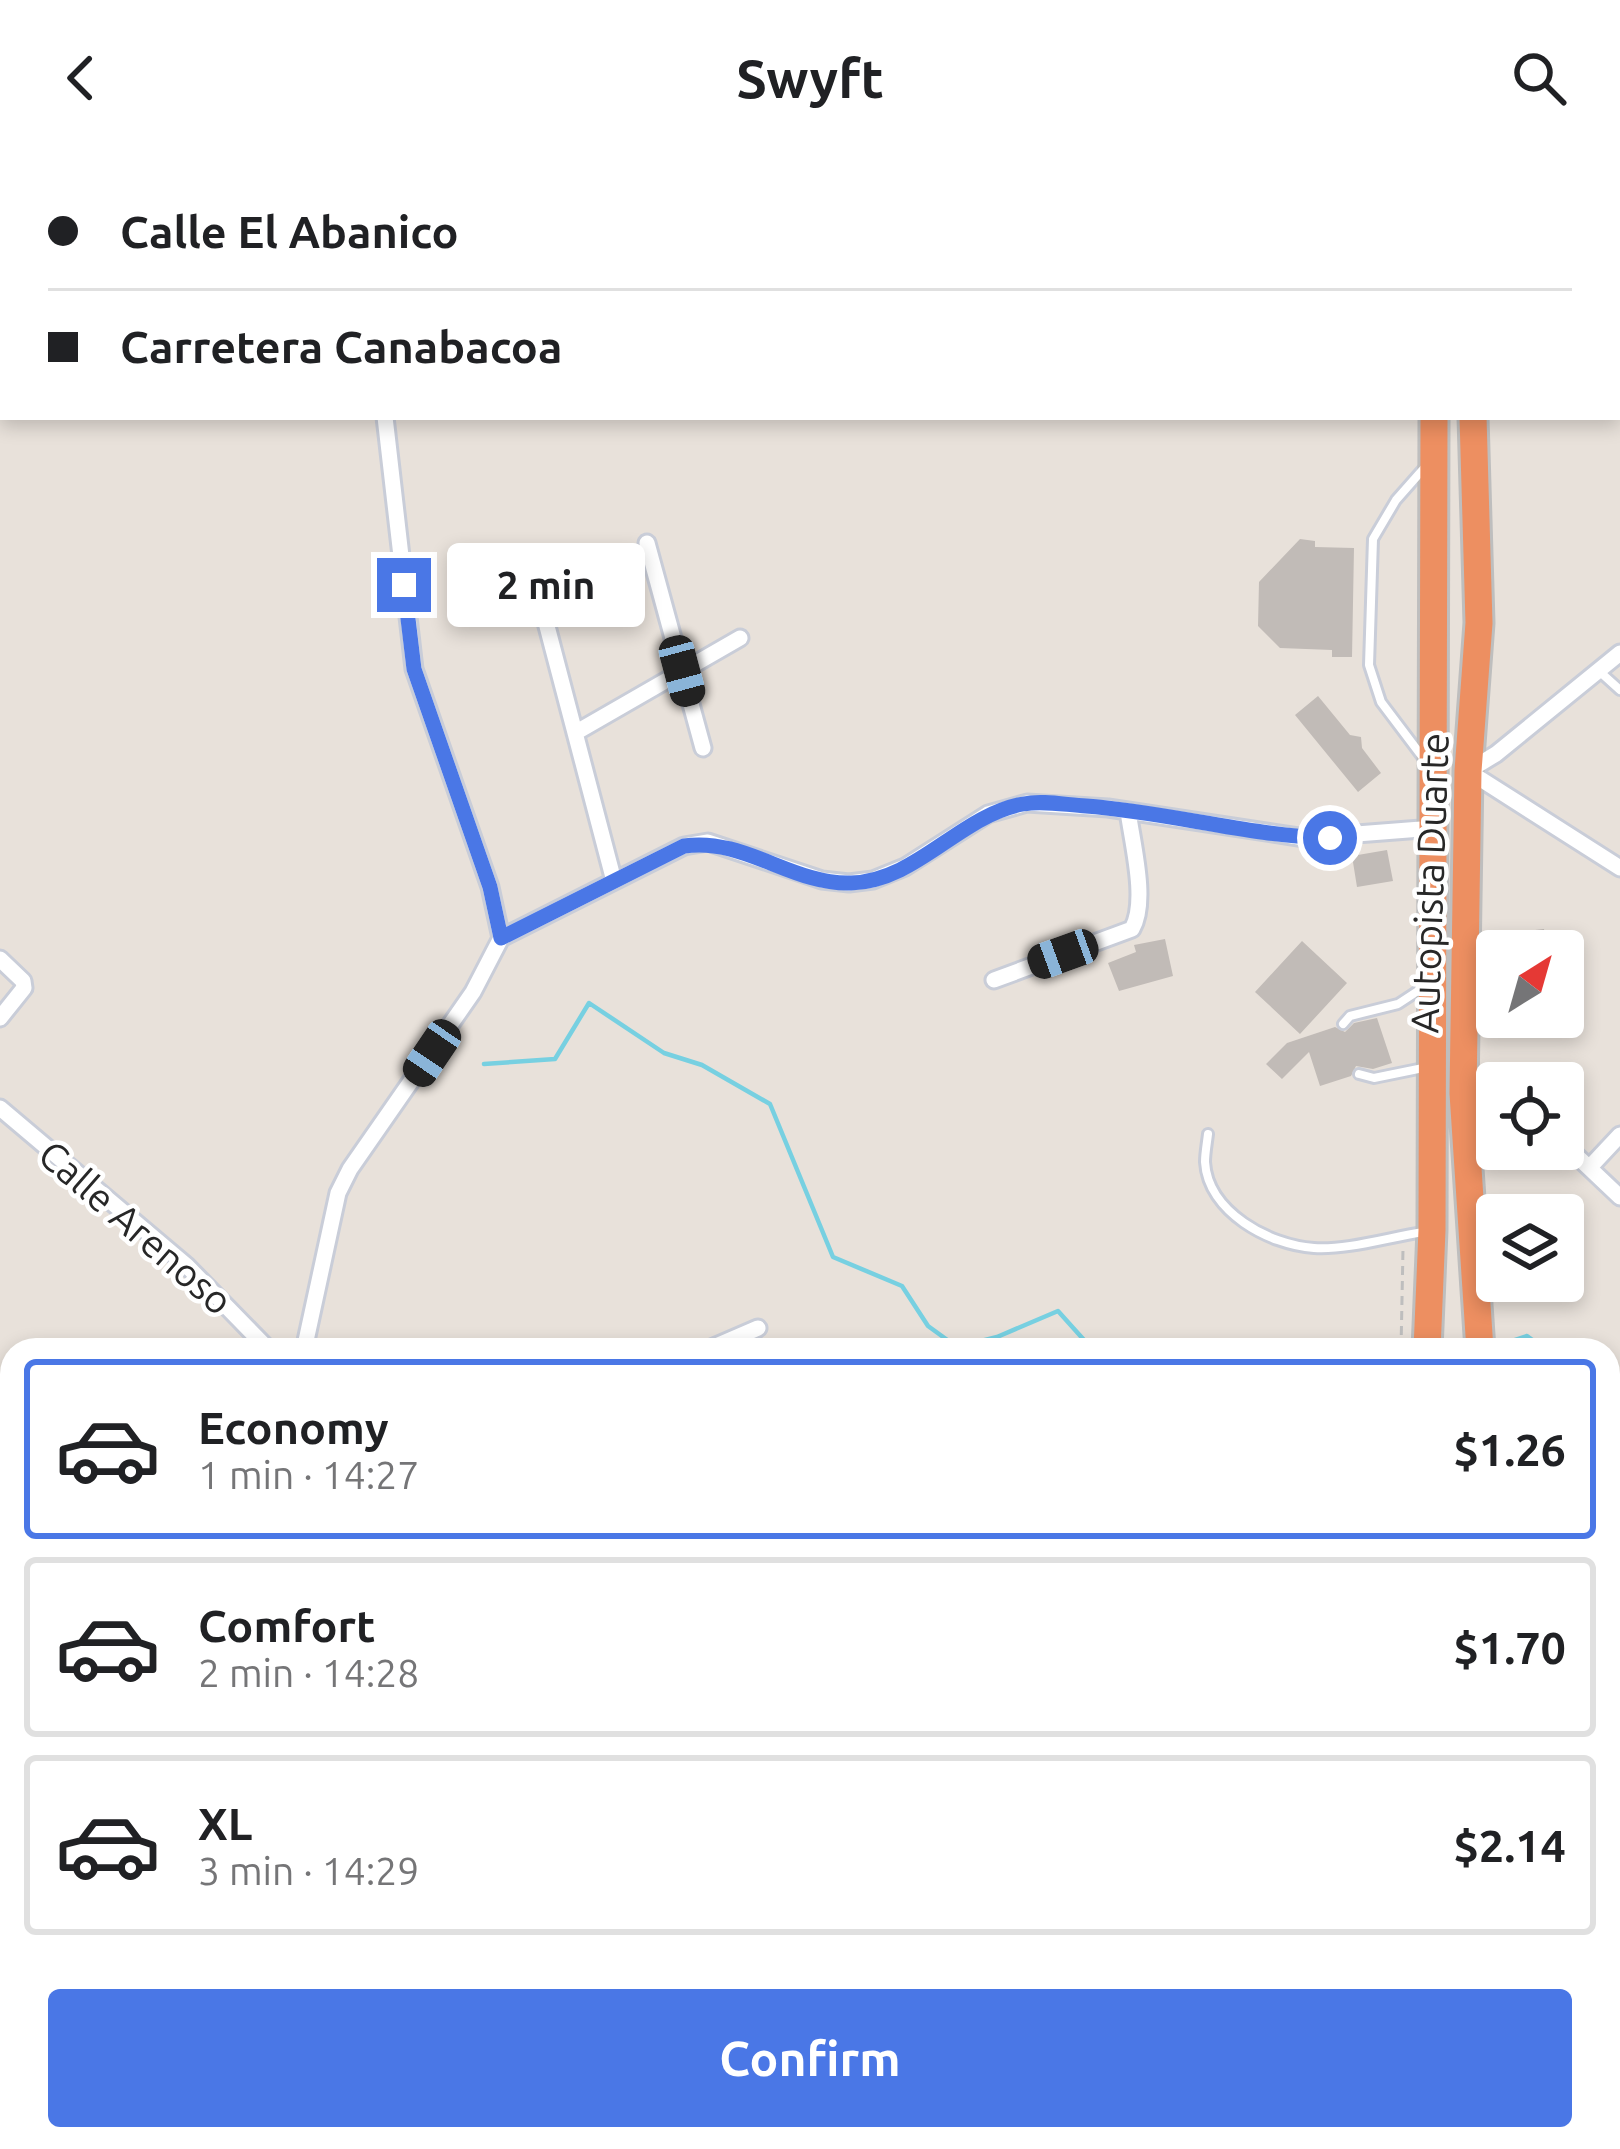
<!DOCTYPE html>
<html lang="en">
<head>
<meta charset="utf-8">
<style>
	body { margin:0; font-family:Ubuntu,sans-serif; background:#f6f6f6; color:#202124; height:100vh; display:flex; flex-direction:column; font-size:45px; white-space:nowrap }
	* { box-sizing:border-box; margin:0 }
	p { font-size:39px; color:#757577 }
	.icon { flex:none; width:66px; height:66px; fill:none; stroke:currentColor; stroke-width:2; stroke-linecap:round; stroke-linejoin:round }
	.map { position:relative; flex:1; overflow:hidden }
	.panel { position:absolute; left:0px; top:1182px; width:1620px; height:813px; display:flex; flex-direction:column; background:#fff; border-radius:36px 36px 0 0; box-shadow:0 6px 18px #0003 }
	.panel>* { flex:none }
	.guide { position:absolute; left:0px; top:0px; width:1620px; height:264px; box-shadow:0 6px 18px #0003; display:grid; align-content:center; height:264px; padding:0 48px; background:#fff }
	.needle { width:78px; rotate:37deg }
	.controls { position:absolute; left:1476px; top:774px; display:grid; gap:24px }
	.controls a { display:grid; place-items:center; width:108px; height:108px; border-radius:12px; background:#fff; box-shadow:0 6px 18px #0003; font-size:60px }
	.end { position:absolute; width:54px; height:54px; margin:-27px; border:15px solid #4a77e6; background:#fff; box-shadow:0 0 0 6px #fff }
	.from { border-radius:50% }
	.bubble { position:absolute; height:84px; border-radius:12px; background:#fff; box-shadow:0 6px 18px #0003; font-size:39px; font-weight:700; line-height:84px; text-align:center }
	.car { position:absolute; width:36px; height:72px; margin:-36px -18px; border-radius:15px; box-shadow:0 0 9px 3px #0007; background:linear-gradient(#222 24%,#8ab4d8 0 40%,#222 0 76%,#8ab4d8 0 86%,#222 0) }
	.guide b { display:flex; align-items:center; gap:42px; height:114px; font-size:45px }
	.guide b+b { border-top:3px solid #e0e0e0 }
	.guide i { width:30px; height:30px; background:#202124 }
	ul { padding:21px 0 0; list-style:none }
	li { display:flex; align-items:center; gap:36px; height:180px; margin:0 24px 18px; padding:0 24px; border:6px solid #e0e0e0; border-radius:12px }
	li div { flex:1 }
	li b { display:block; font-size:45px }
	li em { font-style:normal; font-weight:700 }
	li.on { border-color:#4a77e6 }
	li>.icon { width:108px; height:108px; stroke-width:1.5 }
	.action { display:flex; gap:24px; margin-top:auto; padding:24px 48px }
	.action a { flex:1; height:138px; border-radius:12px; background:#4a77e6; color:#fff; font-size:48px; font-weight:700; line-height:138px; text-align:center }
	header { display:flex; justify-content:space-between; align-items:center; height:156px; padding:0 48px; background:#fff; font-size:54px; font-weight:700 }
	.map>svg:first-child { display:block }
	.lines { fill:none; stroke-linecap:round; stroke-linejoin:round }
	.stream { stroke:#77d0e1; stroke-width:4.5 }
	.building { fill:#c1bbb7 }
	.service-casing { stroke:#c9cdd8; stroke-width:14 }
	.minor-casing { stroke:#c9cdd8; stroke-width:21 }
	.motorway-casing { stroke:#bebebe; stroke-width:33 }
	.path { stroke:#bebebe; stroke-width:3; stroke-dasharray:9 6; stroke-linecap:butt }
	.service { stroke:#fff; stroke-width:8 }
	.minor { stroke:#fff; stroke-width:15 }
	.motorway { stroke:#ed8f61; stroke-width:27 }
	.route { stroke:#4a77e6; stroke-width:15 }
	.labels { text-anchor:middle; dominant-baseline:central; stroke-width:9; stroke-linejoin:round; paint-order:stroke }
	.street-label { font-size:39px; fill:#272727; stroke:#fff }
</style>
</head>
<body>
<header><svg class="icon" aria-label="back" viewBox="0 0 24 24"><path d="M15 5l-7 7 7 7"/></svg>Swyft<svg class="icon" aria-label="search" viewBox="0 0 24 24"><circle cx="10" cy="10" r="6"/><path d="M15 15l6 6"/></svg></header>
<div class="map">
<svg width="1620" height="1993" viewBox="0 0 1620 1993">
	<rect width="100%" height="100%" fill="#e8e1da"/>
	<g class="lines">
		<!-- stream -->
		<path class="stream" d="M 484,908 L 555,903 L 589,847 L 664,897 L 702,909 L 770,948 L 833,1101 L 902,1130 L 928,1170 L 957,1191 L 997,1181 L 1058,1155 L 1093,1194
			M 1500,1189 L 1527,1180 L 1546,1194
			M 1608,1467 L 1620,1478"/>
	</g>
	<!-- building -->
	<path class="building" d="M 1300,383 L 1315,385 L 1315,391 L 1354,392 L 1352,501 L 1332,501 L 1332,494 L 1280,492 L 1258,470 L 1259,426 Z
		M 1318,540 L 1350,579 L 1361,581 L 1362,592 L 1381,617 L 1358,636 L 1295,559 Z
		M 1387,694 L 1393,725 L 1357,731 L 1352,700 Z
		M 1544,773 L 1547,795 L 1508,795 L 1507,777 Z
		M 1165,783 L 1173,820 L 1119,835 L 1108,807 L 1136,796 L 1134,789 Z
		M 1302,785 L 1347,827 L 1300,878 L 1255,836 Z
		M 1377,862 L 1392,907 L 1373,913 L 1356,910 L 1351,920 L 1320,930 L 1309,896 L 1282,923 L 1266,908 L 1287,887 L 1335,871 L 1345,876 L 1354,867 Z"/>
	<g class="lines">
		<defs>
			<path id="service" d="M 1599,515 L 1620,534
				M 1424,603 L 1381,546 L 1369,509 L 1373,383 L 1396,344 L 1426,310
				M 1343,868 L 1350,860 L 1398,848 L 1427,829
				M 1359,918 L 1374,922 L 1428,911
				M 1208,978 C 1207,987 1205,997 1205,1006 C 1208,1056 1269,1089 1314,1092 C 1349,1094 1389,1081 1424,1076
				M 1357,1993 L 1357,1983"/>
			<path id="minor" d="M 356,0 L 356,3
				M 557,3 L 560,0
				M 0,172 L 3,172
				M 385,261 L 414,513 L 490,731 L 501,782
				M 647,387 L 703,592
				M 543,455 L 614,725
				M 575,577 L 740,482
				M 1468,615 L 1496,598 L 1620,497
				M 1468,615 L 1620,712
				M 0,803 L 23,825 L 24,832 L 0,862
				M 994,824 L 1132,773 C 1148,746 1132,686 1128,655
				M 1463,937 L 1479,938 L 1497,946
				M 0,952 L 187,1110 L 269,1194
				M 1563,987 L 1620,1041
				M 1590,1011 L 1620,979
				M 304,1194 L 338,1037 L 350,1013 L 473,836 L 501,782 L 684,690 L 708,686 L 822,724 L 849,727 L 873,724 L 905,711 L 988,658 L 1027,647 L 1108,652 L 1305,682 L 1434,672
				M 707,1194 L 758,1172
				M 0,1926 L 12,1908
				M 759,1983 L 779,1993
				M 393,1993 L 397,1983
				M 696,1993 L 702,1983"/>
			<path id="motorway" d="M 1431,0 L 1431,3
				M 1469,3 L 1469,0
				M 1521,3 L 1523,0
				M 1473,261 L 1479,467 L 1468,615 L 1463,937 L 1480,1194
				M 1427,1194 L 1432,1074 L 1434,261
				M 1416,1993 L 1416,1983
				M 1461,1993 L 1461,1983"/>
		</defs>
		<!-- service casing -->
		<use href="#service" class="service-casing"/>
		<!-- minor casing -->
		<use href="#minor" class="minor-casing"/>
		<!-- motorway casing -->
		<use href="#motorway" class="motorway-casing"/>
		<!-- path -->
		<path class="path" d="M 1401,1194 L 1403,1093"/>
		<!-- service -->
		<use href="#service" class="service"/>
		<!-- minor -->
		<use href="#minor" class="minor"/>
		<!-- motorway -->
		<use href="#motorway" class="motorway"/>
	</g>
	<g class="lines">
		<!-- route -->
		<path class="route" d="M 404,429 L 414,513 L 490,731 L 501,782 L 684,690 C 744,681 792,729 851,727 C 917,725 959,660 1023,648 C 1043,644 1066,649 1086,650 C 1168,656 1249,680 1330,682"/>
	</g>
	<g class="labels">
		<!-- street labels -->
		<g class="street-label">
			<text transform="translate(1429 727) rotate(-88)">Autopista Duarte</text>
			<text transform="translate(136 1071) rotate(41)">Calle Arenoso</text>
		</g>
	</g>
</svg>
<div class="controls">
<a><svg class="needle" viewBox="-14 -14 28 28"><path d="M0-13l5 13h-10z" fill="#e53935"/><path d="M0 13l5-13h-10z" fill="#757577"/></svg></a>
<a><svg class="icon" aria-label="locate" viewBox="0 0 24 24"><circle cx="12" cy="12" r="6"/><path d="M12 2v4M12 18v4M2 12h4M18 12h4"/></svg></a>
<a><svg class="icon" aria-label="layers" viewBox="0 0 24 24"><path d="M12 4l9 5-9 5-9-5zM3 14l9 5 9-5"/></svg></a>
</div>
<i class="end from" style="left:1330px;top:682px"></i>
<i class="end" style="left:404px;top:429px"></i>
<div class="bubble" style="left:447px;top:387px;width:198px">2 min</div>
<i class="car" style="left:682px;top:515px;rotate:165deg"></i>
<i class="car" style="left:1063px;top:798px;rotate:250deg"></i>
<i class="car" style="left:432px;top:897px;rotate:214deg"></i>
<div class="guide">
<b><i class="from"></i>Calle El Abanico</b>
<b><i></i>Carretera Canabacoa</b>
</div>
<section class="panel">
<ul>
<li class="on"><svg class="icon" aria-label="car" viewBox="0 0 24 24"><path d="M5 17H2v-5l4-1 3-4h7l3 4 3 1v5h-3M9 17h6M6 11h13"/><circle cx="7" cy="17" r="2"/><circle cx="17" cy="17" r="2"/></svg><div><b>Economy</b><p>1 min · 14:27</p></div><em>$1.26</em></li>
<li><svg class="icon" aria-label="car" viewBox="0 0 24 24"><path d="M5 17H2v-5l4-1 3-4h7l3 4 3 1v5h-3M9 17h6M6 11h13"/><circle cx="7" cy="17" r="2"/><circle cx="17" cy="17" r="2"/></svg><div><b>Comfort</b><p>2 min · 14:28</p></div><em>$1.70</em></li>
<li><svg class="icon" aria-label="car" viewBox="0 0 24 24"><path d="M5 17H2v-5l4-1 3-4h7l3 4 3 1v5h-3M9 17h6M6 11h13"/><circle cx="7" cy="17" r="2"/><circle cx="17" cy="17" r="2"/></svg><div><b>XL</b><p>3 min · 14:29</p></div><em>$2.14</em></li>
</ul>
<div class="action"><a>Confirm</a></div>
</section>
</div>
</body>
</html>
